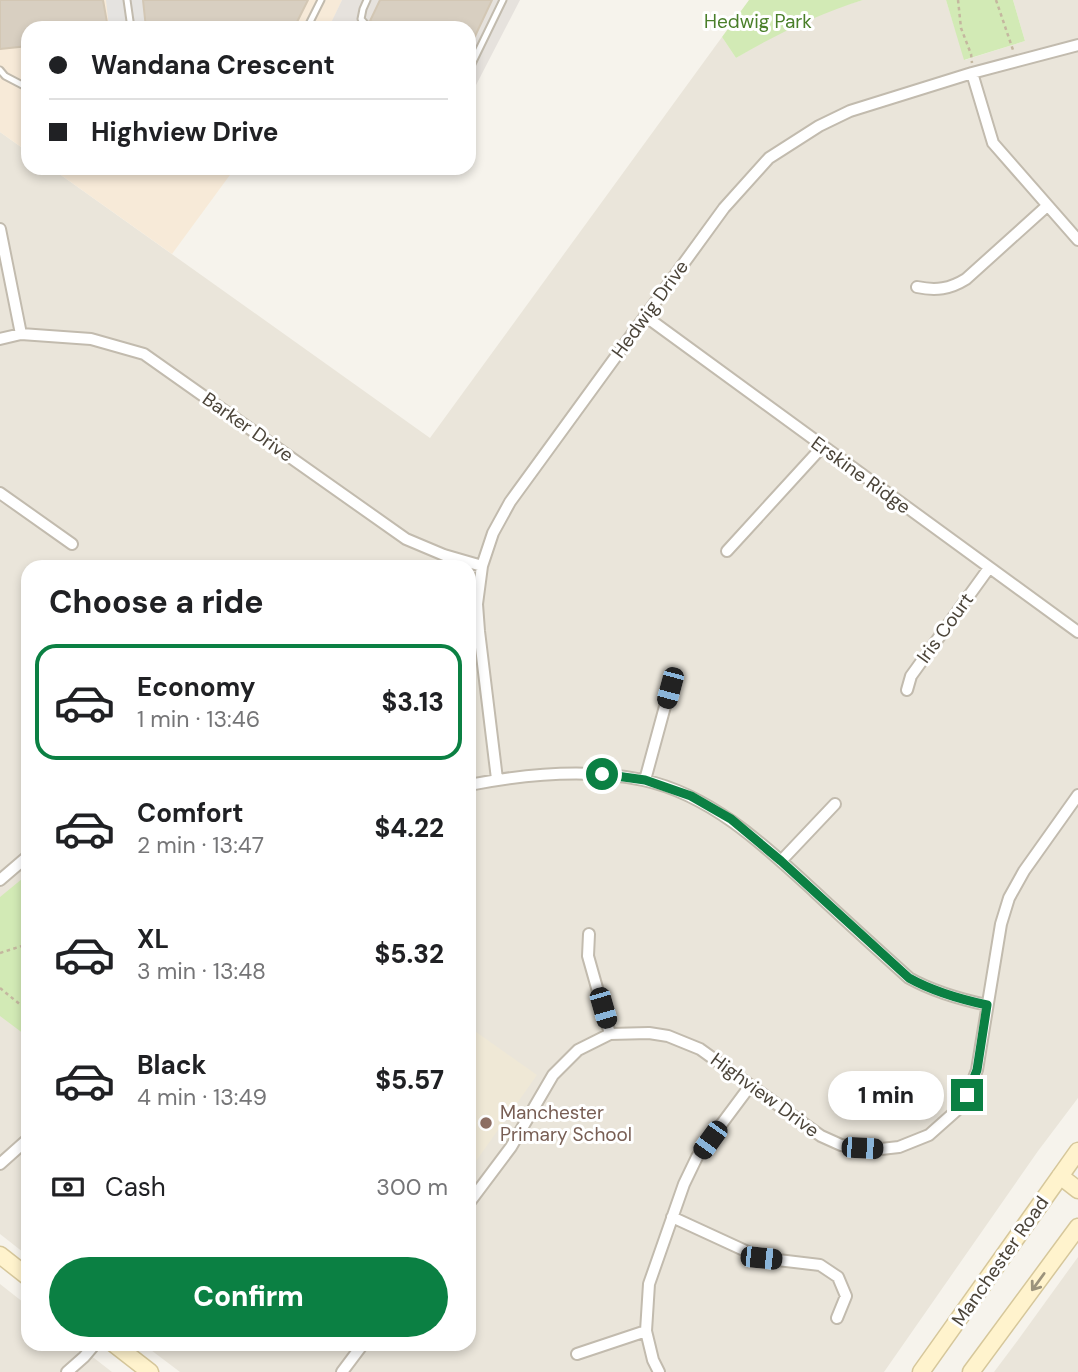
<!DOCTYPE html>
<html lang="en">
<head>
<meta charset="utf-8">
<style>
	body { margin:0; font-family:"DM Sans",sans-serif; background:#f2f2f2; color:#202124; height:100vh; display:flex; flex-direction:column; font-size:26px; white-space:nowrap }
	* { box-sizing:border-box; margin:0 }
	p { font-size:23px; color:#757577 }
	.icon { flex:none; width:38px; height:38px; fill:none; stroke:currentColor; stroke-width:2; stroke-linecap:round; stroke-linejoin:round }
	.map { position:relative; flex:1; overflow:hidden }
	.details { position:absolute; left:21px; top:560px; width:455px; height:791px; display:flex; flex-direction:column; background:#fff; border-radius:21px; box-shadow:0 4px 10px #0003 }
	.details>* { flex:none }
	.banner { position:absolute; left:21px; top:21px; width:455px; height:154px; border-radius:21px; box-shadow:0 4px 10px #0003; display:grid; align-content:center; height:154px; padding:0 28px; background:#fff }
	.end { position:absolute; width:32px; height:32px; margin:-16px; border:9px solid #0b8043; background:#fff; box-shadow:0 0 0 4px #fff }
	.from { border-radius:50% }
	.bubble { position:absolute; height:49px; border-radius:24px; background:#fff; box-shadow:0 4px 10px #0003; font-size:23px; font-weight:800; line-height:49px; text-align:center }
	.car { position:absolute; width:21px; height:42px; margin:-21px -10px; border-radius:9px; box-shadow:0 0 5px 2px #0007; background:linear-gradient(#222 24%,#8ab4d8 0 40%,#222 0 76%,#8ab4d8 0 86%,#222 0) }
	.banner b { display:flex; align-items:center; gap:24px; height:66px; font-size:26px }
	.banner b+b { border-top:2px solid #e0e0e0 }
	.banner i { width:18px; height:18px; background:#202124 }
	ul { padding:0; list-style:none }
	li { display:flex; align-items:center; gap:21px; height:116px; margin:0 14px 10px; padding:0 14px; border:4px solid transparent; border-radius:21px }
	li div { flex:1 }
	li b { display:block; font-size:26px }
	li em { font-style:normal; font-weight:800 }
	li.active { border-color:#0b8043 }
	li>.icon { width:63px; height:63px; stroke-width:1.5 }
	h2 { padding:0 28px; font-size:32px; line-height:84px }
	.pay { display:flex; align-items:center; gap:18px; height:77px; padding:0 28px; font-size:26px }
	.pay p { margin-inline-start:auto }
	.action { display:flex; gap:14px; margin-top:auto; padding:14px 28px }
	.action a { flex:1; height:80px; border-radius:42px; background:#0b8043; color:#fff; font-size:28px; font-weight:800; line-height:80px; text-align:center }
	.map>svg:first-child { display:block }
	.residential { fill:#eae5da }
	.commercial { fill:#f7ead8 }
	.industrial { fill:#e6e2dd }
	.education { fill:#efe8d6 }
	.green { fill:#d2eab5 }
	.parking { fill:#e5e3e0 }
	.building { fill:#d8cfc1; stroke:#d3c7b4; stroke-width:2 }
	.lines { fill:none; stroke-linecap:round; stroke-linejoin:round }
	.lane-casing { stroke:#c2bbae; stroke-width:9 }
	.street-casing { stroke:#c2bbae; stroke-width:14 }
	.secondary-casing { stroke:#d6c79b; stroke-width:19 }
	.path { stroke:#c4b79f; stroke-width:2.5; stroke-dasharray:3.5 3.5; stroke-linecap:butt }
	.lane { stroke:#fff; stroke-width:5 }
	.street { stroke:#fff; stroke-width:10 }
	.secondary { stroke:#fff3cd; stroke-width:16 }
	.oneway { stroke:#9c937c }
	.route { stroke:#0b8043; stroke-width:9 }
	.education-dot { fill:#8d6e63; stroke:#fff; stroke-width:2.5 }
	.labels { text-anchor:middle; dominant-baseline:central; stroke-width:6; stroke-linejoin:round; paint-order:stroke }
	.park-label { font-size:19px; fill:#4a7f2a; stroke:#fff }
	.street-label { font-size:19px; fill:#4b4439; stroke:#fff }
	.education-label { font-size:19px; fill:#785e54; stroke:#fff; text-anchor:start }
</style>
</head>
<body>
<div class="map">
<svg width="1078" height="1372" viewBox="0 0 1078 1372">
	<rect width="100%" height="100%" fill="#f6f3ec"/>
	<!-- residential -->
	<path class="residential" d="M 863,0 L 946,0 L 965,60 L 1025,41 L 1013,0 L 1078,0 L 1078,1098 L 1038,1151 L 884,1372 L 180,1372 L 143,1344 L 469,1344 L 469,567 L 28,567 L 28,1256 L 0,1234 L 0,132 L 28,152 L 28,168 L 51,168 L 430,438 L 722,37 L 736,58 L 769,38 L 802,22 L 835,8 Z
		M 1078,1257 L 1078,1372 L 994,1372 L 1018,1340 Z
		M 0,1284 L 28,1306 L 28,1344 L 76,1344 L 112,1372 L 0,1372 Z"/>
	<!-- commercial -->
	<path class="commercial" d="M 0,0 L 342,0 L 329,28 L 28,28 L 28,152 L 0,132 Z
		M 51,168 L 235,168 L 172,254 Z"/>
	<!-- industrial -->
	<path class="industrial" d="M 342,0 L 520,0 L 474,89 L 469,87 L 469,28 L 332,28 L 329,27 Z"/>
	<!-- education -->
	<path class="education" d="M 469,1027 L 537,1075 L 469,1171 Z"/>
	<!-- green -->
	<path class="green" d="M 749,0 L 863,0 C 818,14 777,34 736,58 L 722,37 Z
		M 946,0 L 1013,0 L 1025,41 L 964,60 Z
		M 28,874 L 28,1037 L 0,1016 L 0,897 Z"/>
	<!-- parking -->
	<path class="parking" d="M 106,0 L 143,0 L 146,28 L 109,28 Z"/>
	<!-- building -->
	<path class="building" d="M 0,0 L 103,0 L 108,28 L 28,28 L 28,46 L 0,49 Z
		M 143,0 L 308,0 L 296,24 L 291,28 L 146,28 Z
		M 380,0 L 492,0 L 469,49 L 469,28 L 386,28 L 370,21 Z"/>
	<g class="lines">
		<defs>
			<path id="lane" d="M 127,0 L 131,28
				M 367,0 L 363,9 L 361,19 L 369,28
				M 307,28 L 321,0
				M 0,70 L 5,76 L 28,88
				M 469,70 L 503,0"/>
			<path id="street" d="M 972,73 L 993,143 L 1078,240
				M 0,229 L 21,334
				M 917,287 C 936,291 950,289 966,279 L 1047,206
				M 645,316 L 1078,632
				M 0,339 L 21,334 L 91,339 L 144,354 L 406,539 L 444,555 L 482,566
				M 0,493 L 72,544
				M 727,551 L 823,446
				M 907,690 L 911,676 L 989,568
				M 497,779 L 479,631 L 477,604 L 482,566 L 493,533 L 510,502 L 724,208 L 769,158 L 819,126 L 850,111 L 972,73 L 1078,45
				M 645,780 L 670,688
				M 469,785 C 525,774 587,768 643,780 C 712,795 765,846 815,892 C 846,921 878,950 909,978 C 934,992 959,999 987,1005
				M 781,861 L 835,804
				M 0,880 L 28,856
				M 589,934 L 588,956 L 610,1034
				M 0,1164 L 28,1139
				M 469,1203 L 511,1147 L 553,1075 L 578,1050 L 610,1034 L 649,1033 L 668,1036 L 700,1049 L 821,1136 L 841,1145 L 862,1148 L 881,1149 L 899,1147 L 929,1135 L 956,1111 L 967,1095 L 977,1070 L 1001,924 L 1009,898 L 1024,871 L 1078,795
				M 672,1217 L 761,1258 L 820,1265 L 838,1277 L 846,1296 L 837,1318
				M 577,1354 L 646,1331
				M 67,1372 L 84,1357 L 95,1344
				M 342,1372 L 363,1344
				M 659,1372 L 653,1360 L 646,1331 L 649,1284 L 684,1184 L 697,1157 L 750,1086"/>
			<path id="secondary" d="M 1060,1176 L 1078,1190
				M 0,1255 L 28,1277
				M 114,1344 L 150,1372
				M 921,1372 L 1078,1151
				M 971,1372 L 1078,1227"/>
		</defs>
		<!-- lane casing -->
		<use href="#lane" class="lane-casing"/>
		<!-- street casing -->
		<use href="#street" class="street-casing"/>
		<!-- secondary casing -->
		<use href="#secondary" class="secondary-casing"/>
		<!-- path -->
		<path class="path" d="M 958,0 L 961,28 L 971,54 L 972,63
			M 996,0 L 1013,50
			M 0,953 L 28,944
			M 0,988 L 28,1011"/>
		<!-- lane -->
		<use href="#lane" class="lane"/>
		<!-- street -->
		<use href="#street" class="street"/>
		<!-- secondary -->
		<use href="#secondary" class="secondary"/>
	</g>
	<!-- one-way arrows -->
	<defs><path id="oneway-shaft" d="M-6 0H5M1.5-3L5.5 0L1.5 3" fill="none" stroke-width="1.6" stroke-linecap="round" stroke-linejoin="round" transform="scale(1.75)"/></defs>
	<use class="oneway" href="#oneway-shaft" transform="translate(1038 1282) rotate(126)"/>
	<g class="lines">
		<!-- route -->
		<path class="route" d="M 602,774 L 645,780 L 691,796 L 731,819 L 781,861 L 909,978 C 934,992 959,999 987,1005 L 977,1070 L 967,1095"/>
	</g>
	<!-- markers -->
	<circle class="education-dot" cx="486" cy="1123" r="7"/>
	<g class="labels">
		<!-- park labels -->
		<g class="park-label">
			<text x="758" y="21">Hedwig Park</text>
		</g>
		<!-- street labels -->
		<g class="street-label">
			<text transform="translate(650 309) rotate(-54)">Hedwig Drive</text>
			<text transform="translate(248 427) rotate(35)">Barker Drive</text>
			<text transform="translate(861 475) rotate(36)">Erskine Ridge</text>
			<text transform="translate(945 628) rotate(-54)">Iris Court</text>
			<text transform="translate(765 1095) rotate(36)">Highview Drive</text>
			<text transform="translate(1000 1261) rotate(-55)">Manchester Road</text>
		</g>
		<!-- education labels -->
		<g class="education-label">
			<text x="500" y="1112">Manchester<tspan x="500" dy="22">Primary School</tspan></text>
		</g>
	</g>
</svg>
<i class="end from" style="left:602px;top:774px"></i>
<i class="end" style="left:967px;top:1095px"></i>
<div class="bubble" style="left:828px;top:1071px;width:116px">1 min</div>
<i class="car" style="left:670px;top:688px;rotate:195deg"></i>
<i class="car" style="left:603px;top:1008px;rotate:164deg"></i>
<i class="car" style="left:710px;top:1140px;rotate:216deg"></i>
<i class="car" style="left:862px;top:1148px;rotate:93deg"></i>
<i class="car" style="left:761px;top:1258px;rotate:96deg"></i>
<div class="banner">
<b><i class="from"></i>Wandana Crescent</b>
<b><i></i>Highview Drive</b>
</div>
<section class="details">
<h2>Choose a ride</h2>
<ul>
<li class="active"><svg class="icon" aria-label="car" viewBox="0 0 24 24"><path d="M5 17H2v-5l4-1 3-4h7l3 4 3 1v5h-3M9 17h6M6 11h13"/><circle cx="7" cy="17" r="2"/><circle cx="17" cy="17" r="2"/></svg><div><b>Economy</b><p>1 min · 13:46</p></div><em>$3.13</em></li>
<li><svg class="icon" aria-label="car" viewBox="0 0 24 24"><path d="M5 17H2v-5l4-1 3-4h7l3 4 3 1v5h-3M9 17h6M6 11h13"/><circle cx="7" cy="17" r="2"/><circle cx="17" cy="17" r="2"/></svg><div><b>Comfort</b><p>2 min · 13:47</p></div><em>$4.22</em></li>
<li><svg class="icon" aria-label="car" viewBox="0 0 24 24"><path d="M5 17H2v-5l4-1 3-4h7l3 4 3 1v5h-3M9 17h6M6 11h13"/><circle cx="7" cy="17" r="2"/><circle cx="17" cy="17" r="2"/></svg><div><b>XL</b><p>3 min · 13:48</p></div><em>$5.32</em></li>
<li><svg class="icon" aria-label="car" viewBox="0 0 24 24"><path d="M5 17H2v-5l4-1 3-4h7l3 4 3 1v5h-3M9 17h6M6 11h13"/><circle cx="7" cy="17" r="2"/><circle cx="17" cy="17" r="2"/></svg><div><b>Black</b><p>4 min · 13:49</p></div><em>$5.57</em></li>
</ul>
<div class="pay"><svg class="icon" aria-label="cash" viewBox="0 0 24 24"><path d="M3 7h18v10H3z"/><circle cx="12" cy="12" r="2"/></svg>Cash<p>300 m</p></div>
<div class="action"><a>Confirm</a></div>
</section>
</div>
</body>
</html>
